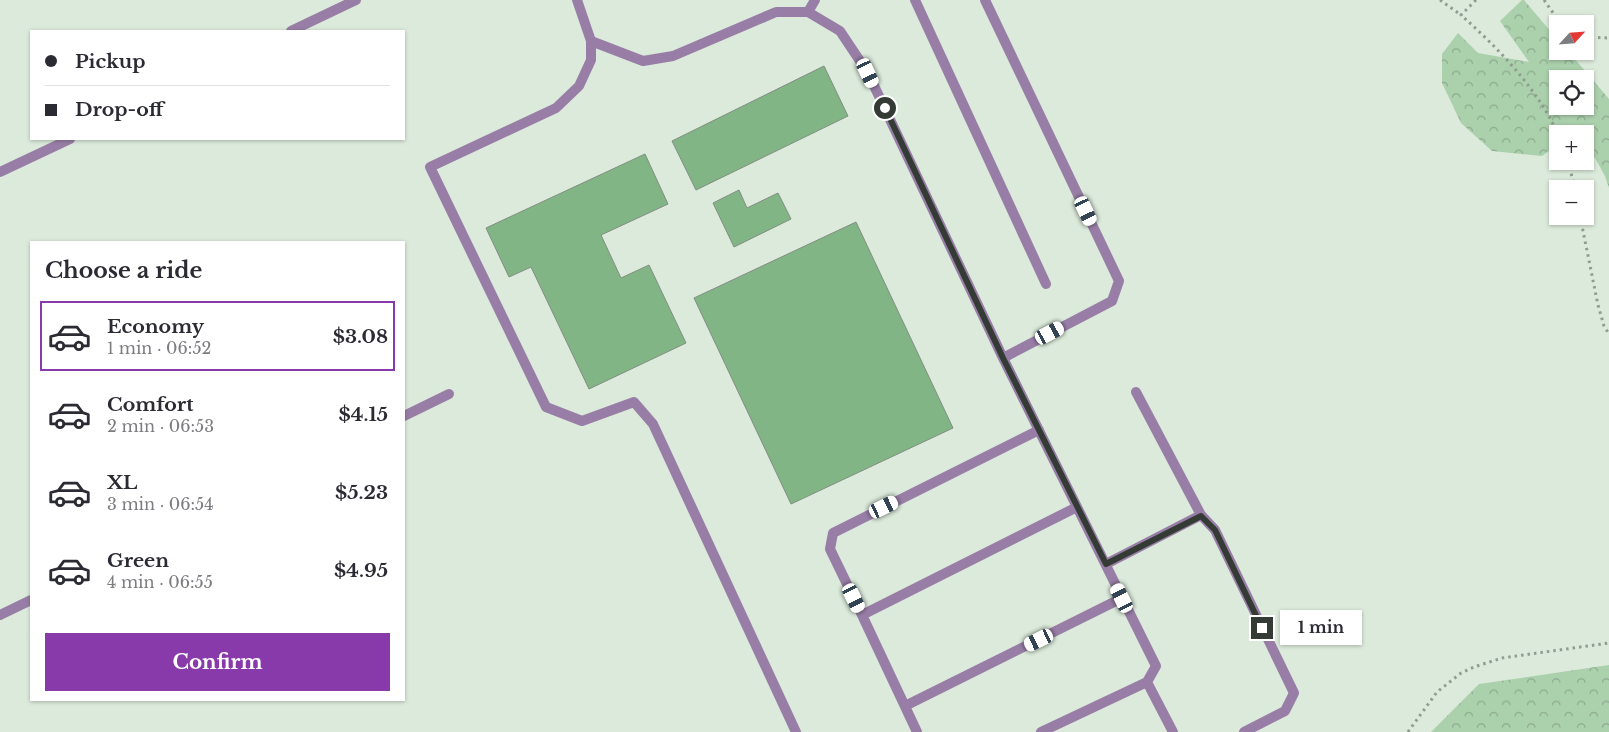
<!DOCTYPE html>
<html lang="en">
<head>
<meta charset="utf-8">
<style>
	body { margin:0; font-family:"Libre Baskerville",serif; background:#f2f2f3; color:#2b2b33; height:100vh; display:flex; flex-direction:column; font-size:19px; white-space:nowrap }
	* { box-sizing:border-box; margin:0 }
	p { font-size:16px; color:#7c7c81 }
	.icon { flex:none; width:28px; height:28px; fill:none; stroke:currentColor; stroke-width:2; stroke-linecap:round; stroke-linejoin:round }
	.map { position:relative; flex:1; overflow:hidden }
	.panel { position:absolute; left:30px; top:241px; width:375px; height:460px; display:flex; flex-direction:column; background:#fff; border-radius:0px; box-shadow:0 1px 4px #0004 }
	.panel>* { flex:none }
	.hud { position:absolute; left:30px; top:30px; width:375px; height:110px; border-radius:0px; box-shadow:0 1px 4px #0004; display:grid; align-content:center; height:110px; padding:0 15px; background:#fff }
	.needle { width:32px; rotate:64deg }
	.buttons { position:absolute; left:1549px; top:15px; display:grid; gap:10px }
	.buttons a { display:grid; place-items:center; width:45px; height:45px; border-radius:0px; background:#fff; box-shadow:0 1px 4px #0004; font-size:25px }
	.end { position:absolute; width:22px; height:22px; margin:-11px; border:6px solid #343b35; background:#fff; box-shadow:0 0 0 2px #fff }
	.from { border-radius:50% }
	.bubble { position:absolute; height:35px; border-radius:0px; background:#fff; box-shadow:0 1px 4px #0004; font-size:16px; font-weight:700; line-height:35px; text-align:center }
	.car { position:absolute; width:15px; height:30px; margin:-15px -8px; border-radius:6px; box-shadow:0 0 4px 1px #0007; background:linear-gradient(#fff 24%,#345 0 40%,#fff 0 76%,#345 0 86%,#fff 0) }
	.hud b { display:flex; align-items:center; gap:18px; height:48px; font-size:19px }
	.hud b+b { border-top:1px solid #e1e1e2 }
	.hud i { width:12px; height:12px; background:#2b2b33 }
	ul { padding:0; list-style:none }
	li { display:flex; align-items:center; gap:15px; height:70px; margin:0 10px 8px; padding:0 5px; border:2px solid transparent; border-radius:0px }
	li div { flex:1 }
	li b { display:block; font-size:19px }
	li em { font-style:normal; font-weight:700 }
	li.on { border-color:#893aaa }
	li>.icon { width:45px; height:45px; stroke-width:1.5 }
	h2 { padding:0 15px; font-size:22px; line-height:60px }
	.button { display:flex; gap:10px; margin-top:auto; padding:10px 15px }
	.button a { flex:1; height:58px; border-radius:0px; background:#893aaa; color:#fff; font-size:20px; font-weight:700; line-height:58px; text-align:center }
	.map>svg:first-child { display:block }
	.forest { fill:url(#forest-crowns); fill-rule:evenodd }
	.building { fill:#82b585; stroke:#808e81 }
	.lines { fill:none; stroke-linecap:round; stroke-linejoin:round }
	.path { stroke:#919c91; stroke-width:3; stroke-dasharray:2.5 4; stroke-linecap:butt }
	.lane { stroke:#987ea6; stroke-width:10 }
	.route { stroke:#343b35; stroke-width:6 }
</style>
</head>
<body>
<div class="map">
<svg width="1609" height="732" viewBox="0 0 1609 732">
	<defs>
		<pattern id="forest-crowns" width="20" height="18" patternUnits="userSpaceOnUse" patternTransform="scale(1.25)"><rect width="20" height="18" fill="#abd0ac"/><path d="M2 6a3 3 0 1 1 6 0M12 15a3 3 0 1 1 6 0" fill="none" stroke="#8caa8d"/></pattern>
	</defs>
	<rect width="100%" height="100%" fill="#dbeadb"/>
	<!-- forest -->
	<path class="forest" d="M 1522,0 L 1524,0 L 1557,39 L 1558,51 L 1568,51 L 1609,99 L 1609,188 L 1605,176 L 1585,140 L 1585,134 L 1581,134 L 1579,130 L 1574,134 L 1558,134 L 1557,145 L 1542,156 L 1492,151 L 1461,123 L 1442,83 L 1442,54 L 1458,33 L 1478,53 L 1529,62 L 1500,21 ZM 1558,79 L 1585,79 L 1585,106 L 1558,106 Z
		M 1609,665 L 1609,732 L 1431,732 L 1479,684 Z"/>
	<!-- building -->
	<path class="building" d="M 824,66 L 848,116 L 696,190 L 672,141 Z
		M 645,154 L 668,204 L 601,235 L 621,278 L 649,265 L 686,343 L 589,389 L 531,267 L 509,277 L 486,228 Z
		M 739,190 L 747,208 L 778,193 L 791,219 L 734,247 L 713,203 Z
		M 856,222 L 953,428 L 791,504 L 694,298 Z"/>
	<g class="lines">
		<!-- path -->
		<path class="path" d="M 1440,0 L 1461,15
			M 1476,0 L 1461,15 C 1498,48 1537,88 1558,134
			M 1544,0 L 1561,24
			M 1585,37 L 1609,38
			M 1568,161 L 1575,189
			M 1580,216 L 1598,305 L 1604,326 L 1609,334
			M 1408,732 L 1437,692 L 1461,673 L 1474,667 L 1502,658 L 1609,643"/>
		<!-- lane -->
		<path class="lane" d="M 577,0 L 591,41 L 591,60 L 579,86 L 556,108 L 430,167 L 546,407 L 582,421 L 634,402 L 653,424 L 796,732
			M 915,0 L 1046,284
			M 985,0 L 1119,281 L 1112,301 L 1003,358 L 1156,666 L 1147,682 L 1041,732
			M 808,12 L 840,31 L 868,73 L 1003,358
			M 291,31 L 356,0
			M 591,41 L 643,61 L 673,56 L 776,12 L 808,12 L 815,0
			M 0,172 L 70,139
			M 1136,392 L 1201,515
			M 404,416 L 449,394
			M 1106,564 L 1201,515 L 1215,530 L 1294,693 L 1285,711 L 1244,732
			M 0,615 L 31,600
			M 862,615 L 830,549 L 833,533 L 1039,430
			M 1147,682 L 1173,732
			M 905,706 L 1122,598
			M 917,732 L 862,615 L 1077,507"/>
	</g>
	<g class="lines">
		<!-- route -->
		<path class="route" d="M 885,108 L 1003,358 L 1106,564 L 1201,516 L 1215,530 L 1262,628"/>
	</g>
</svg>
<div class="buttons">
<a><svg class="needle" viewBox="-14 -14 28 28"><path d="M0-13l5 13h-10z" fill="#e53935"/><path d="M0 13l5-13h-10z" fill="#7c7c81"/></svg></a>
<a><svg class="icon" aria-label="locate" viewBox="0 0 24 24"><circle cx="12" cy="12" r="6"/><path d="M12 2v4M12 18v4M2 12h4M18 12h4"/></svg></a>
<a>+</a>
<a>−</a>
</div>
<i class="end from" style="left:885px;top:108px"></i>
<i class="end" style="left:1262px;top:628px"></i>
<div class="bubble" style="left:1280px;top:610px;width:82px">1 min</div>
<i class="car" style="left:868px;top:73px;rotate:155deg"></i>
<i class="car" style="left:1086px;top:211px;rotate:155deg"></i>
<i class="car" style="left:1050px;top:333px;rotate:62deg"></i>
<i class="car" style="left:884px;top:507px;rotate:64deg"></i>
<i class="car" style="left:854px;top:598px;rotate:154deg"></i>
<i class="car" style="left:1122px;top:598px;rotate:334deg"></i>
<i class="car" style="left:1039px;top:640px;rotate:244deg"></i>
<div class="hud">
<b><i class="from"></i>Pickup</b>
<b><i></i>Drop-off</b>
</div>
<section class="panel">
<h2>Choose a ride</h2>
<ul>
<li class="on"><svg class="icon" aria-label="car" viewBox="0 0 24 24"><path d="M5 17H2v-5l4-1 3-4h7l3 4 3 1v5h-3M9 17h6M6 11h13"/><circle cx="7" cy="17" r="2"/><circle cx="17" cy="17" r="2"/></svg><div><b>Economy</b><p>1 min · 06:52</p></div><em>$3.08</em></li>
<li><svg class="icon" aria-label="car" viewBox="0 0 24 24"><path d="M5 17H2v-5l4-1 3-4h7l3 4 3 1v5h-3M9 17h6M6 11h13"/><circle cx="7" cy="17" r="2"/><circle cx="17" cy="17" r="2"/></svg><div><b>Comfort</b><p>2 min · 06:53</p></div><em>$4.15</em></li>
<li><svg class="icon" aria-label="car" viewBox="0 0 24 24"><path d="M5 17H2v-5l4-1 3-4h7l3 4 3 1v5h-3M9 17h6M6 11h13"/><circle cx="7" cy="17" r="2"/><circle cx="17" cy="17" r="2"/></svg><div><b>XL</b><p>3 min · 06:54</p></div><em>$5.23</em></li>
<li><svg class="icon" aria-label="car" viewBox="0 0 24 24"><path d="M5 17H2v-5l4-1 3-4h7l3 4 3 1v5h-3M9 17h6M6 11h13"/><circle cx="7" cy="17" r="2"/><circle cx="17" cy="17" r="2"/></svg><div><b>Green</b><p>4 min · 06:55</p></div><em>$4.95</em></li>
</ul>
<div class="button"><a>Confirm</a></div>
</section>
</div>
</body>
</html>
